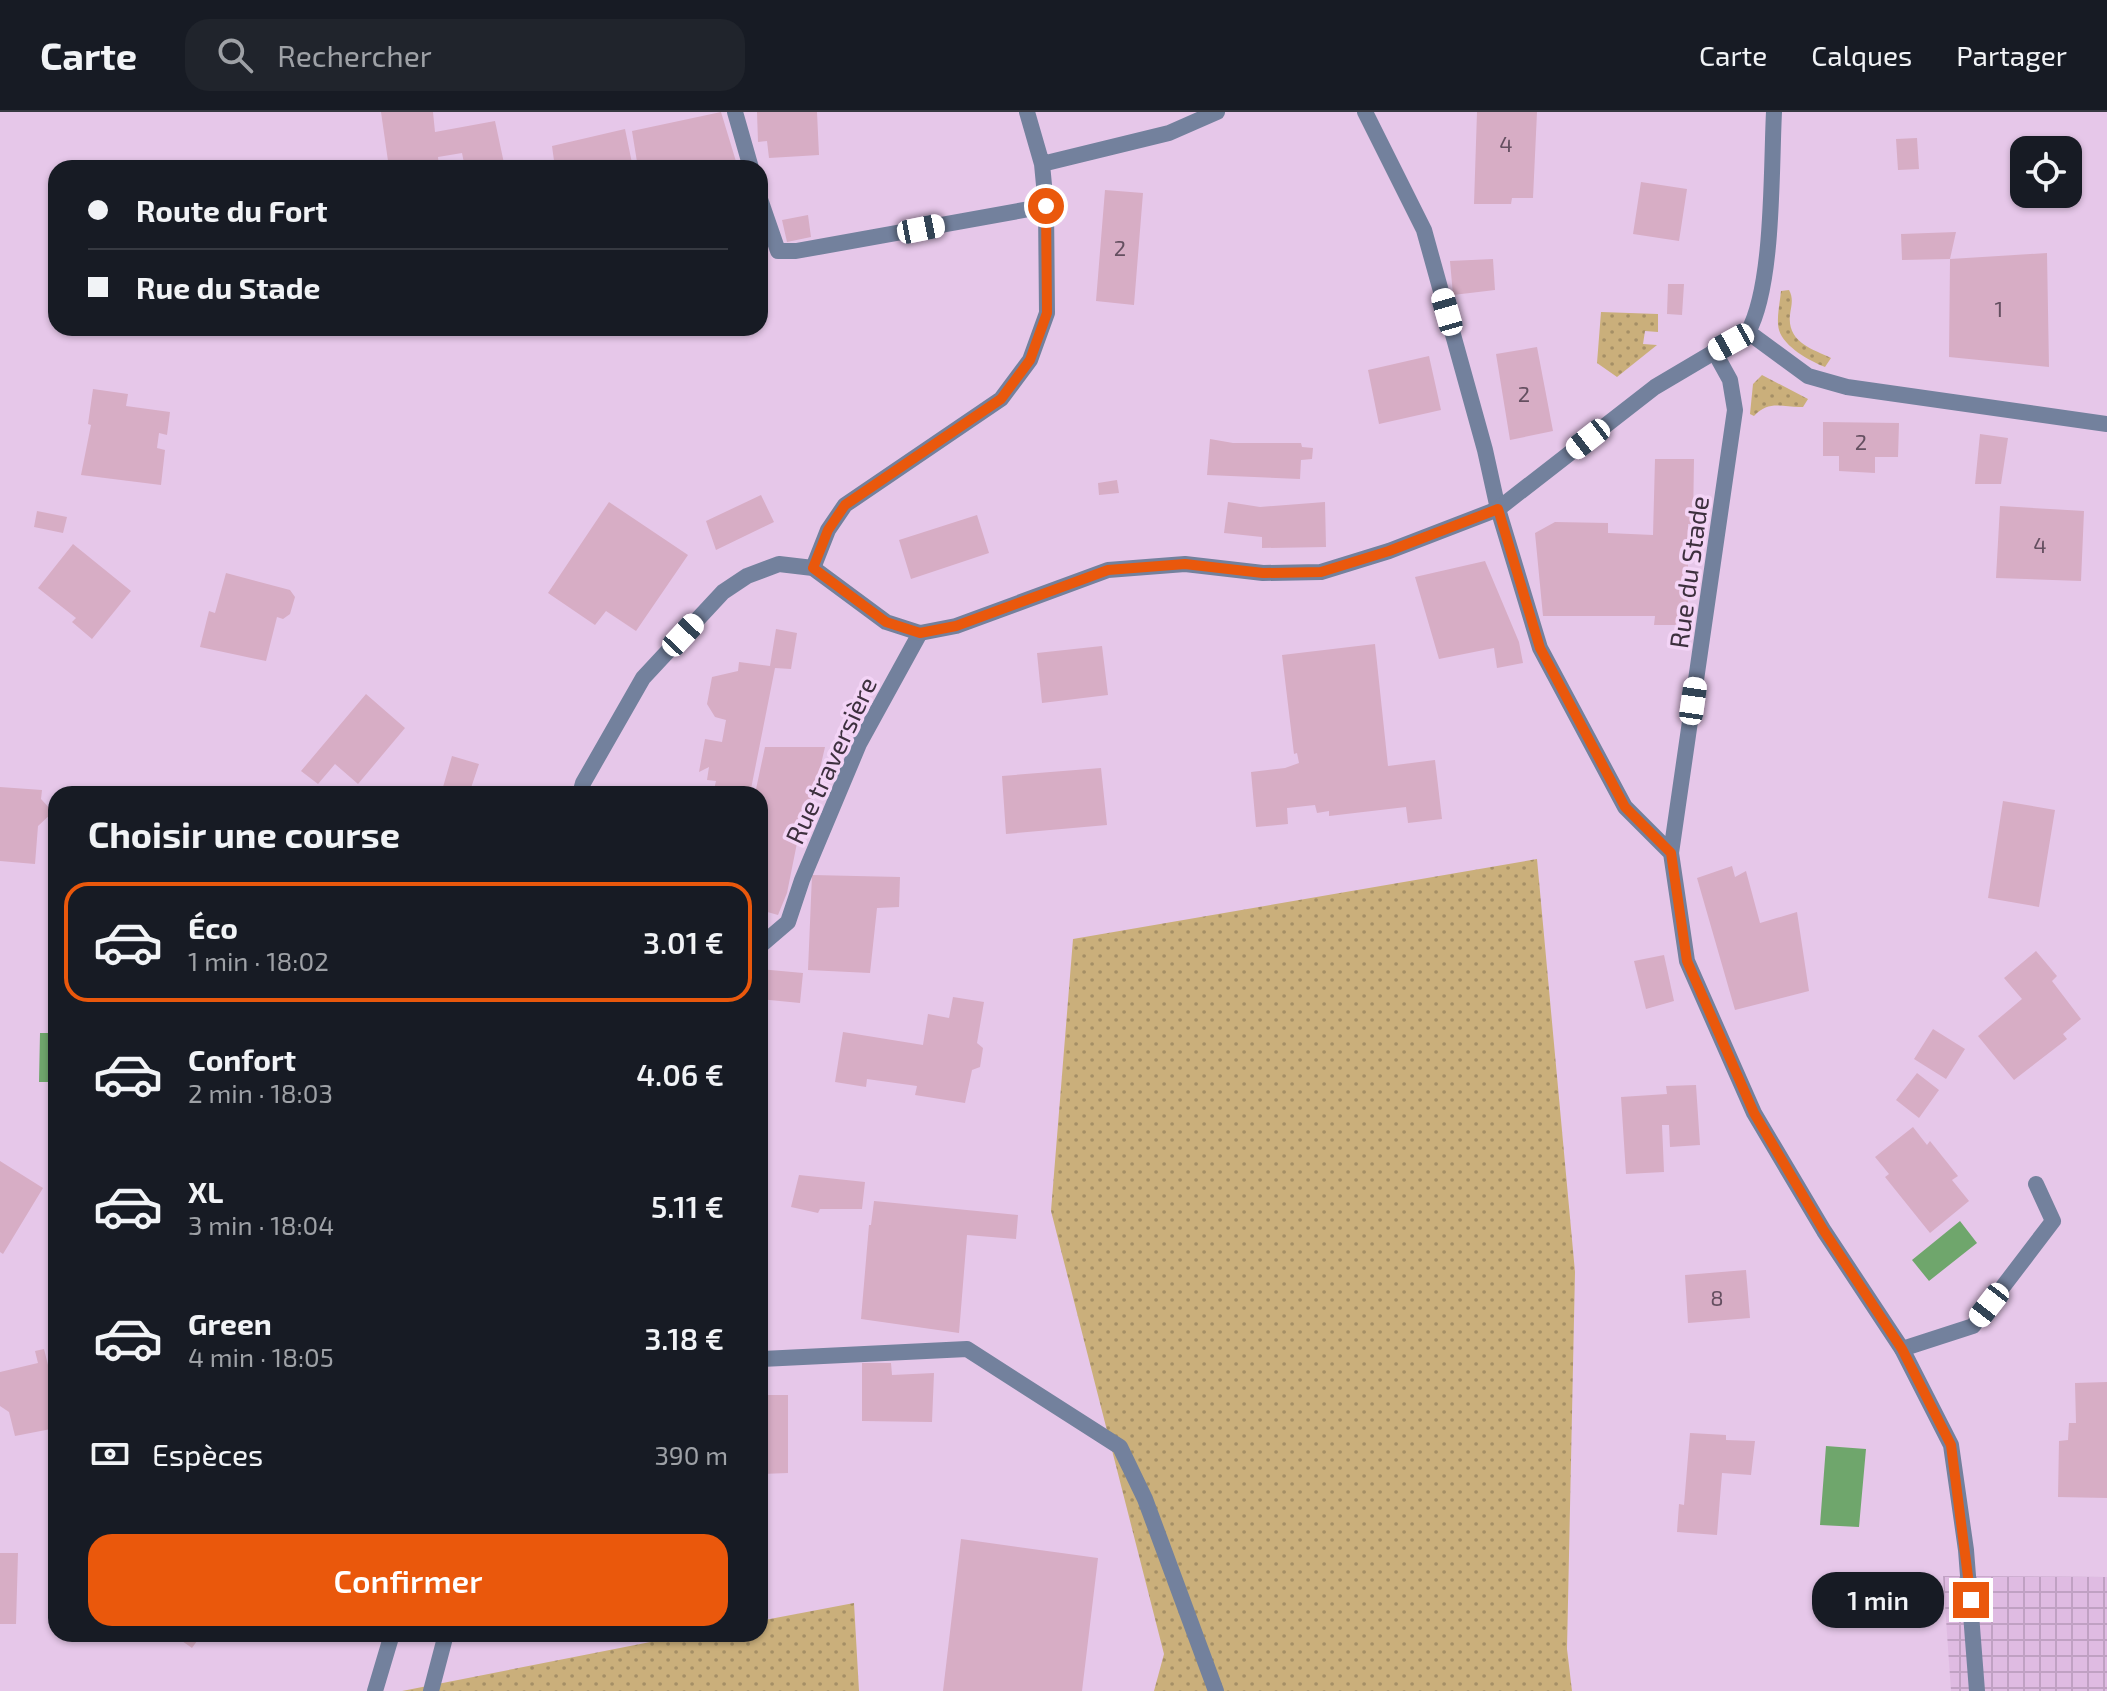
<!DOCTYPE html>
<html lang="fr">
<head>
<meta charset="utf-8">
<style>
	body { margin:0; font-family:"Exo 2",sans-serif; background:#20242c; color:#f1f3f6; height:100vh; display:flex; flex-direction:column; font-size:30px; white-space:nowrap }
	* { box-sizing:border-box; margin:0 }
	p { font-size:26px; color:#9ea1a6 }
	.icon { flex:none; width:44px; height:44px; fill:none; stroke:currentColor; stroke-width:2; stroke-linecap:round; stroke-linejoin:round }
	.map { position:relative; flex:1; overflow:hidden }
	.side { position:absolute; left:48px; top:674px; width:720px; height:856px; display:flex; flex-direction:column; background:#171b24; border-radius:24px; box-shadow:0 2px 6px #0004 }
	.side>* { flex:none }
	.guide { position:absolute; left:48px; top:48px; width:720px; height:176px; border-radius:24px; box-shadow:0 2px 6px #0004; display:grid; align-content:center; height:176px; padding:0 40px; background:#171b24 }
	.tools { position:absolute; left:2010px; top:24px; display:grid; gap:16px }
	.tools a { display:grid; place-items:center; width:72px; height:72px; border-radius:16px; background:#171b24; box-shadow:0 2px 6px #0004; font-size:40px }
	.end { position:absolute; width:36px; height:36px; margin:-18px; border:10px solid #ea580c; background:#fff; box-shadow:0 0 0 4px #fff }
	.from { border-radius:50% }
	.bubble { position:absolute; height:56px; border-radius:24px; background:#171b24; box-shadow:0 2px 6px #0004; font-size:26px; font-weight:600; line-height:56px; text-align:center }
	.car { position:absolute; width:24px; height:48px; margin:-24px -12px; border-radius:10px; box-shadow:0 0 6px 2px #0007; background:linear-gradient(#fff 24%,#345 0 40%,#fff 0 76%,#345 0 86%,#fff 0) }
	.guide b { display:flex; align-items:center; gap:28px; height:76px; font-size:30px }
	.guide b+b { border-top:2px solid #363941 }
	.guide i { width:20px; height:20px; background:#f1f3f6 }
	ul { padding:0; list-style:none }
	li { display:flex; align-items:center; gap:24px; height:120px; margin:0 16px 12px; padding:0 24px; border:4px solid transparent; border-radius:24px }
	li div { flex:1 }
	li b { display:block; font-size:30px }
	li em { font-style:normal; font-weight:600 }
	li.active { border-color:#ea580c }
	li>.icon { width:72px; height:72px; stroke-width:1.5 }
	h2 { padding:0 40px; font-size:36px; line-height:96px }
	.pay { display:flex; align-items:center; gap:20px; height:88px; padding:0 40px; font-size:30px }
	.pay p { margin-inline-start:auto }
	.primary-button { display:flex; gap:16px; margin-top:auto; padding:16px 40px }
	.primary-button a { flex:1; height:92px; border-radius:24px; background:#ea580c; color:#fff; font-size:32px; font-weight:600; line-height:92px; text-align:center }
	header { display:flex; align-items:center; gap:48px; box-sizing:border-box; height:112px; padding:0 40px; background:#171b24; border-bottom:2px solid #363941 }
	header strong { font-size:38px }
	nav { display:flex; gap:44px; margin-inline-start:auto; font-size:28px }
	.search { width:560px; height:72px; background:#20242c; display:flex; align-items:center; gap:20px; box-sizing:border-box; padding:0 28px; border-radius:24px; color:#9ea1a6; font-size:30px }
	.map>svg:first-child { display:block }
	.industrial { fill:url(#industrial-grid) }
	.grass { fill:url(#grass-dots) }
	.water { fill:#6fa66c }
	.building { fill:#d7adc5 }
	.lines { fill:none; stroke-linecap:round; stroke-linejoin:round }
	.service { stroke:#73819d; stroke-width:16 }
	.minor { stroke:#73819d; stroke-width:16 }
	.tertiary { stroke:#73819d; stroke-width:16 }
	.route { stroke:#ea580c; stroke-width:10 }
	.labels { text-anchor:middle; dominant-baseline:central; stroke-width:7; stroke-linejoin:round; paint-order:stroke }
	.number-label { font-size:22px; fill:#644f60 }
	.street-label { font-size:26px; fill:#3d303e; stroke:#f3d4f6 }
</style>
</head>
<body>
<header>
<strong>Carte</strong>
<div class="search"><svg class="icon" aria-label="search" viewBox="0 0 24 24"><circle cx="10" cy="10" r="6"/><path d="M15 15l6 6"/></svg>Rechercher</div>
<nav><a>Carte</a><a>Calques</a><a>Partager</a></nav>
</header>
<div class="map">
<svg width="2107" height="1579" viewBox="0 0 2107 1579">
	<defs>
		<pattern id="industrial-grid" width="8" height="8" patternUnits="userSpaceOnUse" patternTransform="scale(2)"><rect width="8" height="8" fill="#dfbbe2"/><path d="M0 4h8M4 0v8" fill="none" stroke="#c0a1c3"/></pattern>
		<pattern id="grass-dots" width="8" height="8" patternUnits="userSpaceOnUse" patternTransform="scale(2)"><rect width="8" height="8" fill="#caaf7b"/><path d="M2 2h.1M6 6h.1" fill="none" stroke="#a58f66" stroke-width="1.8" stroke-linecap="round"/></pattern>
	</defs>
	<rect width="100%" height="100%" fill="#e6c7e9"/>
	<!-- industrial -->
	<path class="industrial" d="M 1943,1464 L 2107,1465 L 2107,1579 L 1951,1579 Z"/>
	<!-- grass -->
	<path class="grass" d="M 1789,178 C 1794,187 1791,194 1790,203 C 1787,230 1812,237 1831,246 L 1825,255 C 1810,249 1784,235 1779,218 C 1776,207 1780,191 1781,179 Z
		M 1601,200 L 1658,202 L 1658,220 L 1645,219 L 1643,232 L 1657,233 L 1617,265 L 1597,251 Z
		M 1762,263 L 1808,287 L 1803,295 C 1783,296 1770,287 1754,304 L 1750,302 L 1753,272 Z
		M 1537,747 L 1575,1160 L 1567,1537 L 1572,1579 L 1154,1579 L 1164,1542 L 1051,1099 L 1073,827 Z
		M 854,1491 L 859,1579 L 402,1579 L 691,1522 L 760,1522 L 760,1509 Z"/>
	<!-- water -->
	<path class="water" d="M 40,921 L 56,921 L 56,970 L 39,970 Z
		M 1960,1109 L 1977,1131 L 1929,1169 L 1912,1148 Z
		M 1826,1334 L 1866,1337 L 1859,1415 L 1820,1413 Z"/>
	<!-- building -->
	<path class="building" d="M 381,0 L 433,0 L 435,20 L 495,9 L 505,56 L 465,56 L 462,41 L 438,45 L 439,56 L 389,56 Z
		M 721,0 L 738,56 L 638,56 L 632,19 Z
		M 757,0 L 817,0 L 819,43 L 769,46 L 767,29 L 758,30 Z
		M 1477,0 L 1537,0 L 1533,86 L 1512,86 L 1511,92 L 1474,92 Z
		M 625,17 L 633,56 L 555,56 L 552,34 Z
		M 1917,26 L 1919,57 L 1898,58 L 1896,27 Z
		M 1641,70 L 1687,77 L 1679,129 L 1633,122 Z
		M 1105,78 L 1143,81 L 1134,193 L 1096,189 Z
		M 808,103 L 811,125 L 787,130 L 782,108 Z
		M 1956,120 L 1950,147 L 2047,141 L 2049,255 L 1949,245 L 1950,147 L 1902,148 L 1901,122 Z
		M 1493,147 L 1495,178 L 1453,183 L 1450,149 Z
		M 1668,172 L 1684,172 L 1682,203 L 1667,202 Z
		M 473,216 L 494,216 L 494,223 L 473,220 Z
		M 1537,235 L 1553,319 L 1510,328 L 1496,242 Z
		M 1429,244 L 1441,298 L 1379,312 L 1368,258 Z
		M 93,277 L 128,282 L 126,294 L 170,300 L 167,323 L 159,321 L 157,336 L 165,338 L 161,373 L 81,363 L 91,313 L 88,312 Z
		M 1823,310 L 1899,311 L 1898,345 L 1875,345 L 1875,361 L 1839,359 L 1839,344 L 1823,344 Z
		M 1980,322 L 2008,326 L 2001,372 L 1975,372 Z
		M 1210,327 L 1233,331 L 1301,331 L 1302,335 L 1313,336 L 1312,347 L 1301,348 L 1300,367 L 1207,363 Z
		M 1655,347 L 1694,347 L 1693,412 L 1688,412 L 1688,513 L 1654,513 L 1655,504 L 1543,504 L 1535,421 L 1555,410 L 1608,411 L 1608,421 L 1653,423 Z
		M 1117,368 L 1119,381 L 1099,383 L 1098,371 Z
		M 761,383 L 774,410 L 716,438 L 706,409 Z
		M 609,390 L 688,443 L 636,519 L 606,499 L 595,513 L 548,481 Z
		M 1228,390 L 1260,395 L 1325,390 L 1326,435 L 1262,436 L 1262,425 L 1224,421 Z
		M 2000,394 L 2084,399 L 2081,469 L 1996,466 Z
		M 37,399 L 67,405 L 63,421 L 34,415 Z
		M 977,403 L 989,441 L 911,467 L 899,428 Z
		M 73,432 L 131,479 L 92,527 L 72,510 L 76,506 L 38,476 Z
		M 1485,449 L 1519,530 L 1523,551 L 1497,556 L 1494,536 L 1439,547 L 1415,465 Z
		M 226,461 L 290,478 L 295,485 L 290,502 L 283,507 L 277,505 L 266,549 L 200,535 L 209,499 L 215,501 Z
		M 776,517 L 797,521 L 791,557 L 775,556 L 750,682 L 713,682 L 716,669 L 707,668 L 709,655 L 699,660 L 705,627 L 722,630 L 726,608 L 715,605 L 707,592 L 712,565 L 738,559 L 739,550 L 770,554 Z
		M 1375,532 L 1388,654 L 1435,648 L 1442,707 L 1408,711 L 1406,695 L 1329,704 L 1329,699 L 1317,701 L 1315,693 L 1287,696 L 1288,712 L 1256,715 L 1251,660 L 1285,656 L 1299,651 L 1297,641 L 1294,642 L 1282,543 Z
		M 1102,534 L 1108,583 L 1042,591 L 1037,541 Z
		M 366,582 L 405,616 L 358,672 L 335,652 L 318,672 L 301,659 Z
		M 765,635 L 825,635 L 804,726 L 798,726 L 787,781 L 778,803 L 760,798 L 760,682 L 755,682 Z
		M 452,644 L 479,652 L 469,682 L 441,682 Z
		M 1101,656 L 1107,713 L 1006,722 L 1002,664 Z
		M 0,675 L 42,678 L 41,687 L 53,700 L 38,714 L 35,752 L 0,749 Z
		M 2003,689 L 2055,698 L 2039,795 L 1988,786 Z
		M 1732,754 L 1735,765 L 1746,759 L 1760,811 L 1797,800 L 1809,879 L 1735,898 L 1697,766 Z
		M 812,763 L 900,765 L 899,795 L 877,796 L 870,861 L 808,858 Z
		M 2036,839 L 2057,864 L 2052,869 L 2081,907 L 2063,922 L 2067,927 L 2014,968 L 1978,924 L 2022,887 L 2004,866 Z
		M 1664,843 L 1674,889 L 1646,897 L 1634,849 Z
		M 760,857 L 803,861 L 800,891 L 760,887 Z
		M 953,885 L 984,890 L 977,931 L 983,936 L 980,955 L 972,958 L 965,991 L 915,983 L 917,974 L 867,967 L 866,975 L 835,970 L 843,920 L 923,933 L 928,902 L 949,906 Z
		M 1933,917 L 1965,937 L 1946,967 L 1914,947 Z
		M 1917,961 L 1939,978 L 1919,1006 L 1896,988 Z
		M 1696,973 L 1700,1033 L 1670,1035 L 1669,1013 L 1662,1013 L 1664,1060 L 1626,1062 L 1621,985 L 1667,982 L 1666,974 Z
		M 1913,1015 L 1927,1033 L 1930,1029 L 1958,1064 L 1952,1068 L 1969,1089 L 1930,1121 L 1885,1065 L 1889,1062 L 1875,1045 Z
		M 0,1049 L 43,1076 L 3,1142 L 0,1140 Z
		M 799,1063 L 865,1070 L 862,1097 L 820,1097 L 818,1101 L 791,1095 Z
		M 874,1089 L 1018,1103 L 1016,1127 L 967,1123 L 959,1221 L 861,1207 L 869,1113 L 871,1113 Z
		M 1746,1158 L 1750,1206 L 1688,1211 L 1685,1163 Z
		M 44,1237 L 56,1285 L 56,1316 L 15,1324 L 9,1300 L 0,1294 L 0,1260 L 38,1251 L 35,1239 Z
		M 862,1251 L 891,1251 L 892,1263 L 934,1261 L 932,1310 L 862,1309 Z
		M 2107,1270 L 2107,1386 L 2058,1385 L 2059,1329 L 2068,1328 L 2069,1311 L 2076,1311 L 2075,1271 Z
		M 760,1283 L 788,1283 L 788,1361 L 760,1362 Z
		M 1690,1321 L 1726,1323 L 1726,1328 L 1755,1329 L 1751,1363 L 1722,1361 L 1717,1423 L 1677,1420 L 1679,1392 L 1684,1393 Z
		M 961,1427 L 1098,1446 L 1082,1579 L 943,1579 Z
		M 0,1441 L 18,1441 L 16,1512 L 0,1512 Z
		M 172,1522 L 202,1522 L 192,1536 Z"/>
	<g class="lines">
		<!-- service -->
		<path class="service" d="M 1902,1237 L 1973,1214 L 2053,1109 L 2036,1072
			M 431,1579 L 446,1522"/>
		<!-- minor -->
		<path class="minor" d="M 735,0 L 751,56
			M 1365,0 L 1424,118 L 1485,338 L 1498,397 L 1540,536 L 1625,695 L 1671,741
			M 1042,52 L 1169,21 L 1217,0
			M 760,87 L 778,139 L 796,139 L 1046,94
			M 1748,220 C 1774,173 1771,57 1774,0
			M 1714,239 L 1730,268 L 1735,298 L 1671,741 L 1687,849 L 1754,1001 L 1824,1119 L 1902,1237 L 1951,1333 L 1966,1438 L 1977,1579
			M 813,456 L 828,418 L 845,393 L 1001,287 L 1030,248 L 1047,201 L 1046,94 L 1042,52 L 1027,0
			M 760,834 L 788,810 L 802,768 L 859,632 L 920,521
			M 760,1247 L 967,1237 L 1120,1335 L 1145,1387 L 1216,1579"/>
		<!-- tertiary -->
		<path class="tertiary" d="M 580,682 L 583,671 L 643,566 L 723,480 L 747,464 L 779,452 L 813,456 L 886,510 L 920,521 L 956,514 L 1108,458 L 1185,452 L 1263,461 L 1321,460 L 1389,439 L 1498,397 L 1655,275 L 1748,220 L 1808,264 L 1847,275 L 2107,312
			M 375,1579 L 392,1522"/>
	</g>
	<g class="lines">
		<!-- route -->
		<path class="route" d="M 1046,94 L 1047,201 L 1030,248 L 1001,287 L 845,393 L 828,418 L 813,456 L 886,510 L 920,521 L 956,514 L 1108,458 L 1185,452 L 1263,461 L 1321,460 L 1389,439 L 1498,397 L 1540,536 L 1625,695 L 1671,741 L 1687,849 L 1754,1001 L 1824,1119 L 1902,1237 L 1951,1333 L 1971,1488"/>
	</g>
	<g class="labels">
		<!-- number labels -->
		<g class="number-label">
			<text x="1506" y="31">4</text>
			<text x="1120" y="135">2</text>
			<text x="1999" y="196">1</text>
			<text x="1524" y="281">2</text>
			<text x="1861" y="329">2</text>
			<text x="2040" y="432">4</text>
			<text x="1717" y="1185">8</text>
		</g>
		<!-- street labels -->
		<g class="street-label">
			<text transform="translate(1688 460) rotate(-82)">Rue du Stade</text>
			<text transform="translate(830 648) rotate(-65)">Rue traversière</text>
		</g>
	</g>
</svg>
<div class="tools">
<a><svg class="icon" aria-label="locate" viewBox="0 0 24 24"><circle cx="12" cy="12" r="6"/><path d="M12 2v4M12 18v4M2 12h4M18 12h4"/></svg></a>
</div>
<i class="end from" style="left:1046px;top:94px"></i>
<i class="end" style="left:1971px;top:1488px"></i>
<div class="bubble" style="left:1812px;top:1460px;width:132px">1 min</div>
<i class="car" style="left:921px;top:117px;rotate:79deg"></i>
<i class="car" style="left:1447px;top:200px;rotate:344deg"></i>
<i class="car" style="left:1731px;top:230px;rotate:241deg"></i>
<i class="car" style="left:1588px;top:327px;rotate:232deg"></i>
<i class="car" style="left:683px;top:523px;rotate:43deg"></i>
<i class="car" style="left:1693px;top:589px;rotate:8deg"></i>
<i class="car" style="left:1989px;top:1193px;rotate:218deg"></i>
<div class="guide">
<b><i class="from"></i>Route du Fort</b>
<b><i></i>Rue du Stade</b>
</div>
<section class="side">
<h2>Choisir une course</h2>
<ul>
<li class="active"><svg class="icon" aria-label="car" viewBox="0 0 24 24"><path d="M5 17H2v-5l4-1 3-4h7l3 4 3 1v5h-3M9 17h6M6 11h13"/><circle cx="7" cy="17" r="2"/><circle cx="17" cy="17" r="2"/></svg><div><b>Éco</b><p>1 min · 18:02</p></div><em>3.01 €</em></li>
<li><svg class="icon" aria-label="car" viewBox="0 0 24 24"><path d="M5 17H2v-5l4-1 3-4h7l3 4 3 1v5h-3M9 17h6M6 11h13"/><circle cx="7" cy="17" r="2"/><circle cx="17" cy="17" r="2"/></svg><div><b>Confort</b><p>2 min · 18:03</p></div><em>4.06 €</em></li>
<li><svg class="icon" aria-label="car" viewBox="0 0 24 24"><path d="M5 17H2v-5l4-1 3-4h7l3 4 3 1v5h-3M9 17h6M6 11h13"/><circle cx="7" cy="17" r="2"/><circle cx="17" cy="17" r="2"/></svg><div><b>XL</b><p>3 min · 18:04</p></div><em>5.11 €</em></li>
<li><svg class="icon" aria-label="car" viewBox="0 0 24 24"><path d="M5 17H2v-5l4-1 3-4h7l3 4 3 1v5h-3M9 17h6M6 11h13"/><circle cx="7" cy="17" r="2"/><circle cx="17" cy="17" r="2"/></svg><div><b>Green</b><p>4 min · 18:05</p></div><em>3.18 €</em></li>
</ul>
<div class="pay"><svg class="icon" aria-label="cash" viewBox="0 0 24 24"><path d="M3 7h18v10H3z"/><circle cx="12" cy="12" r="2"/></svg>Espèces<p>390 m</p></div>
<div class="primary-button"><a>Confirmer</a></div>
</section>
</div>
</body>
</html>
